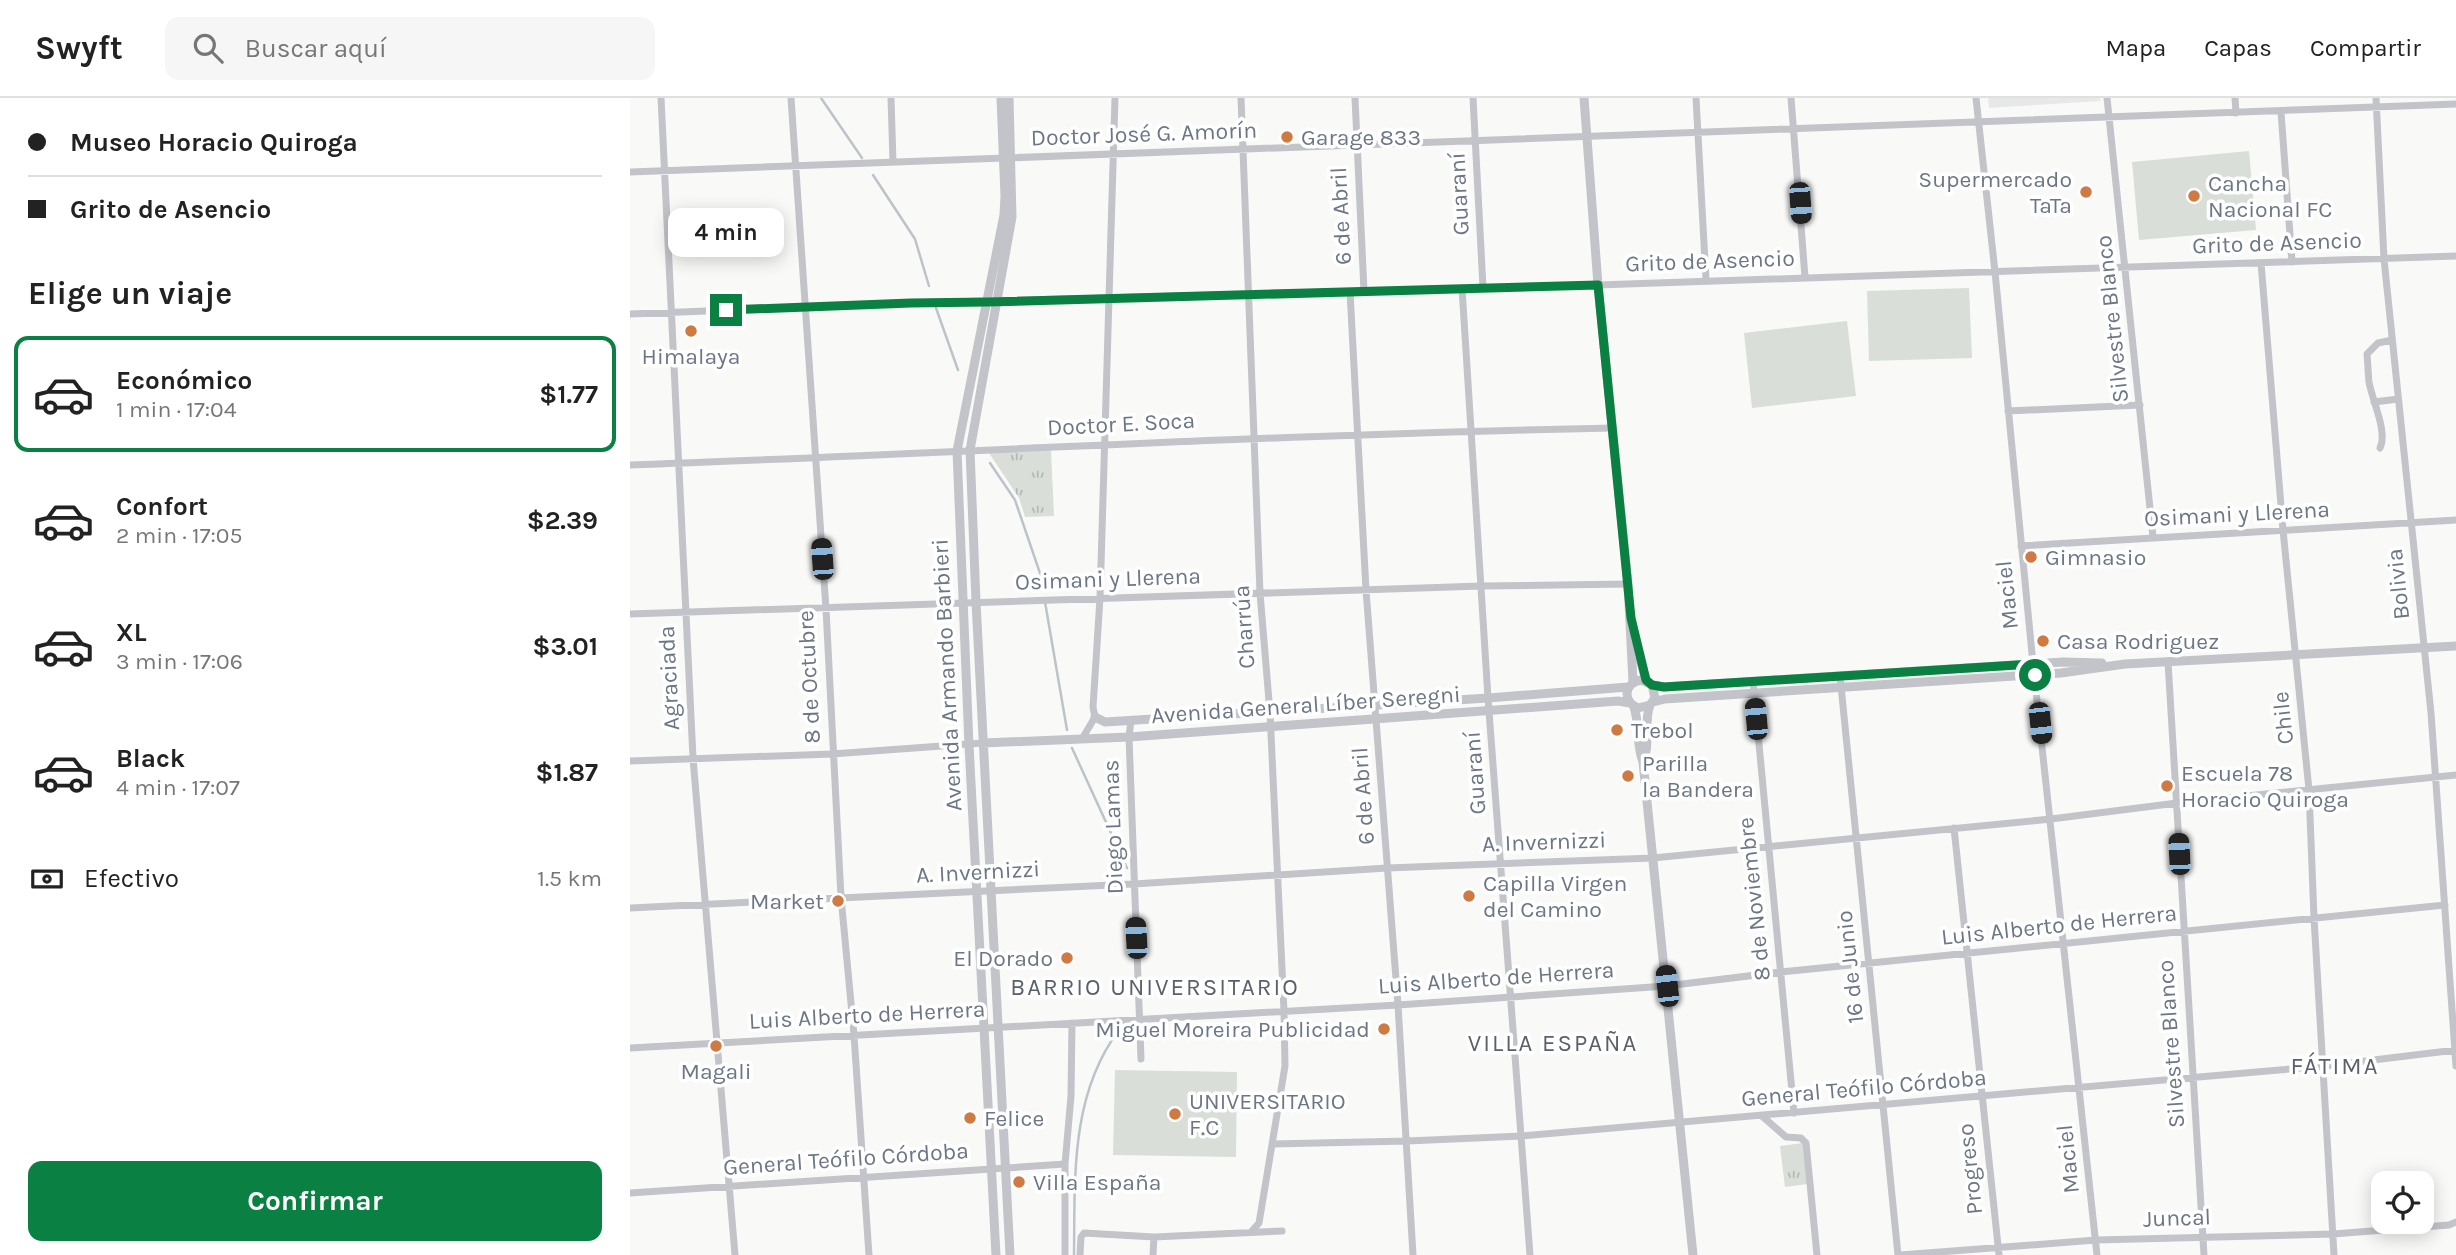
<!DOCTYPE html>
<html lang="es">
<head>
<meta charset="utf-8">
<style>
	body { margin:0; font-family:Karla,sans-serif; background:#f6f6f6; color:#222; height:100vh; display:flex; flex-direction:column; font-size:26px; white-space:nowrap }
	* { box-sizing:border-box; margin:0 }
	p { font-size:23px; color:#767676 }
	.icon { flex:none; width:38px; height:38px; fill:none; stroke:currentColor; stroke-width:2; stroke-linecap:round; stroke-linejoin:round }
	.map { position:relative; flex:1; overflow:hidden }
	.sheet { display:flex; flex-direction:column; background:#fff; width:630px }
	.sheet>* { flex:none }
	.banner { display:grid; align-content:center; height:154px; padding:0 28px; background:#fff }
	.buttons { position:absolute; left:1741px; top:1073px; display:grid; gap:14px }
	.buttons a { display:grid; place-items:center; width:63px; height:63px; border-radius:14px; background:#fff; box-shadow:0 4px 18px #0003; font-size:35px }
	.end { position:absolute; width:32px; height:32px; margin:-16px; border:9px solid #0b8043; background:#fff; box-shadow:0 0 0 4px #fff }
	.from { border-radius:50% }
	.bubble { position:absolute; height:49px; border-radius:14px; background:#fff; box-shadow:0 4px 18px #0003; font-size:23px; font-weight:700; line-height:49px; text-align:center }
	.car { position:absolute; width:21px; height:42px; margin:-21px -10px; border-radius:9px; box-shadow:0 0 5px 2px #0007; background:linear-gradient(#222 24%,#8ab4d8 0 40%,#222 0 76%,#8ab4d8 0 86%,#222 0) }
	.banner b { display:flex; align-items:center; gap:24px; height:66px; font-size:26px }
	.banner b+b { border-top:2px solid #e0e0e0 }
	.banner i { width:18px; height:18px; background:#222 }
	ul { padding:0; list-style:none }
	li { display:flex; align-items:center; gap:21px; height:116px; margin:0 14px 10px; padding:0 14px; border:4px solid transparent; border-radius:14px }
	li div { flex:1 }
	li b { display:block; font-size:26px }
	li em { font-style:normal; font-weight:700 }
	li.active { border-color:#0b8043 }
	li>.icon { width:63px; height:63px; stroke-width:1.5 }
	h2 { padding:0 28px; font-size:32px; line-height:84px }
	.pay { display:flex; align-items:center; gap:18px; height:77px; padding:0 28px; font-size:26px }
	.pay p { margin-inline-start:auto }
	.action { display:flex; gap:14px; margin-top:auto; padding:14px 28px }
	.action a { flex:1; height:80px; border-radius:14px; background:#0b8043; color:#fff; font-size:28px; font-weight:700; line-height:80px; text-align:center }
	header { display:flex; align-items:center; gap:42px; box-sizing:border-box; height:98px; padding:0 35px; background:#fff; border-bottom:2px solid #e0e0e0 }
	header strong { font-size:33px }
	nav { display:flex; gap:38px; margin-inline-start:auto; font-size:24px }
	.search { width:490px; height:63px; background:#f6f6f6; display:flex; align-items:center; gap:18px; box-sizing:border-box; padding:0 24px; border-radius:14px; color:#767676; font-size:26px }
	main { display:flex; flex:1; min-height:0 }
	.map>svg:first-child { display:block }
	.built { fill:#e7e9e8 }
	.park { fill:url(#park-tufts) }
	.pitch { fill:#d9ded8 }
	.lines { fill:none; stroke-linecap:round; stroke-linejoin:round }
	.stream { stroke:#bcc3c9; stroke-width:2.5 }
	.minor { stroke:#c2c4c9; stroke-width:7 }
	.tertiary { stroke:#c2c4c9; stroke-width:9 }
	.route { stroke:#0b8043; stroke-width:9 }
	.poi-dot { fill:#cf7a43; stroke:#fff; stroke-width:2.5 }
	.labels { text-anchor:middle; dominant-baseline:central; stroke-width:7; stroke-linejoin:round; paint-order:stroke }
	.street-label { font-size:23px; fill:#6d7685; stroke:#fff }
	.poi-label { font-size:23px; fill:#6d7685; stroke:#fff; text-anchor:start }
	.neighbourhood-label { font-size:24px; letter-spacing:2px; fill:#5a616b; stroke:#fff }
</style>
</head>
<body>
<header>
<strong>Swyft</strong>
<div class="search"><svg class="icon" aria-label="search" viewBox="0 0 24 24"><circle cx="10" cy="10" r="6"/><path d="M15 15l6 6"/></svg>Buscar aquí</div>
<nav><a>Mapa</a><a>Capas</a><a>Compartir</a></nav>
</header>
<main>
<section class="sheet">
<div class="banner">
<b><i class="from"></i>Museo Horacio Quiroga</b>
<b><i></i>Grito de Asencio</b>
</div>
<h2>Elige un viaje</h2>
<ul>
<li class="active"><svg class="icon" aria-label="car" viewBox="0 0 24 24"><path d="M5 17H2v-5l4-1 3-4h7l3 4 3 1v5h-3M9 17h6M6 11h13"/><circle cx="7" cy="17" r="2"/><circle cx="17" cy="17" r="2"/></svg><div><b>Económico</b><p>1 min · 17:04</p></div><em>$1.77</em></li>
<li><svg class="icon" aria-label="car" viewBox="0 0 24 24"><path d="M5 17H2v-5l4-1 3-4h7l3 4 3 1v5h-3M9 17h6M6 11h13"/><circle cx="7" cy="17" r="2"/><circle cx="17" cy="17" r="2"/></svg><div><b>Confort</b><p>2 min · 17:05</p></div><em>$2.39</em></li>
<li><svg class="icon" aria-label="car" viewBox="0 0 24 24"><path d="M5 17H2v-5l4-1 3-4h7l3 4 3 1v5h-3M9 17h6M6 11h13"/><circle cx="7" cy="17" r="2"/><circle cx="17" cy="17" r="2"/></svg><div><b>XL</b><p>3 min · 17:06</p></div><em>$3.01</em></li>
<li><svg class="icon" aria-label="car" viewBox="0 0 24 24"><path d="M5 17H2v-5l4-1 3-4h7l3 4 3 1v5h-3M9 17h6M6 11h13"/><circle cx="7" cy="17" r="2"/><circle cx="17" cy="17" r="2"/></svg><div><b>Black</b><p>4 min · 17:07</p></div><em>$1.87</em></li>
</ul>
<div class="pay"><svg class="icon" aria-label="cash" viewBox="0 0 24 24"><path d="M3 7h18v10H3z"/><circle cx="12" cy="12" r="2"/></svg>Efectivo<p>1.5 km</p></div>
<div class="action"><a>Confirmar</a></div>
</section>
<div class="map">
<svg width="1826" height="1157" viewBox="0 0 1826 1157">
	<defs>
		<pattern id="park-tufts" width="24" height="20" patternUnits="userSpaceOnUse" patternTransform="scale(1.75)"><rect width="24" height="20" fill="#d9ded8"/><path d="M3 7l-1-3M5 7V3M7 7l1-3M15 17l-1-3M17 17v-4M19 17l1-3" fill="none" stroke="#b4b9b5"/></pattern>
	</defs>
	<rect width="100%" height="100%" fill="#f9faf8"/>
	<!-- built -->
	<path class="built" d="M 1358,0 L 1470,0 L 1471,3 L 1359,10 Z"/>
	<!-- park -->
	<path class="park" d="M 421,352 L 424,418 L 395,419 L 389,400 L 359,355 Z
		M 1173,1045 L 1178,1086 L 1155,1089 L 1150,1048 Z"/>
	<!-- pitch -->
	<path class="pitch" d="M 1619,53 L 1626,132 L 1509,142 L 1502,64 Z
		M 1339,190 L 1342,260 L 1239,263 L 1237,193 Z
		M 1217,223 L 1226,298 L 1122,310 L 1114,235 Z
		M 485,972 L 607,974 L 606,1059 L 483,1057 Z"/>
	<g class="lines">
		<!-- stream -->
		<path class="stream" d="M 191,0 L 232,60
			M 243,77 L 285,141 L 299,188
			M 306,210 L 328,272
			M 360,365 L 385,402 L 413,484
			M 415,504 L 437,632
			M 442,650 L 497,770
			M 444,1157 C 445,1080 440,997 489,932"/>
		<!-- minor -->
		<path class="minor" d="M 31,0 L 63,660 L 105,1157
			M 161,0 L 196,511 L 211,799 L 224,937 L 239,1157
			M 261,0 L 263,64
			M 611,0 L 630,495 L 640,615 L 654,913 L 655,968 L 629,1125 L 621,1134
			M 725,0 L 734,193
			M 843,0 L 853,189
			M 1066,0 L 1076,182
			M 1161,0 L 1175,179
			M 1346,0 L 1365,174 L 1403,566 L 1467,1157
			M 1477,0 L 1523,439
			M 1605,0 L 1606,15
			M 1746,0 L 1754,161 L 1801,615 L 1826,968
			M 1651,14 L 1662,164
			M 0,74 L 1826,6
			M 1631,165 L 1653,432 L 1679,692 L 1684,820 L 1704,1157
			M 832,190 L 858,600 L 900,1157
			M 720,194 L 736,492 L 768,907 L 783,1157
			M 0,216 L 280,205 L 968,187 L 1826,158
			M 1744,304 L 1768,301
			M 1378,313 L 1510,307
			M 1750,350 C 1758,334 1742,302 1739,284 C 1738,275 1738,266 1737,256 L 1748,245 L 1762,242
			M 0,367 C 328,355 655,336 983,330
			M 1391,448 L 1826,422
			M 0,516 L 851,488 L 998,486
			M 1538,564 L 1574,1157
			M 1210,578 L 1268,1157
			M 1123,583 L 1164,1015
			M 501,622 L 499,639 L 511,961
			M 452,641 L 465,619 L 463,609 L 470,500 L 485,0
			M 0,663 L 202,656 L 353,645
			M 1324,730 L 1369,1157
			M 0,810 L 504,786 L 757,770 L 1023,760 L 1421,721 L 1547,705 L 1826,677
			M 0,950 L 768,907 L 1036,888 L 1151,874 L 1815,807
			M 1132,1018 L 1156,1039 L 1171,1040 L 1176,1045 L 1187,1157
			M 643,1046 L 777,1043 L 892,1038 L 1694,968 L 1826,952
			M 0,1095 L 435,1066
			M 435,1156 L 435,1066 L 441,998 L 442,925
			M 450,1157 L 451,1139 L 454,1135 L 524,1139 L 652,1133
			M 523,1157 L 524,1139
			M 1270,1157 L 1466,1142 L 1703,1136 L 1819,1127 L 1826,1124"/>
		<!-- tertiary -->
		<path class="tertiary" d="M 379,0 L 382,119 L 340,352 L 346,504 L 380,1157
			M 954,0 L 968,187 L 998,486 L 1003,584
			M 1006,546 L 1016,582
			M 1022,587 L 1025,600 L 1020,607 L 1008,610 C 992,603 994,585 1011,582 L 1022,587 L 1034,589 L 1433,564 L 1472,565
			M 1023,604 L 1035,601 L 1431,575 L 1495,566 L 1826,548
			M 1004,609 C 1010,627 1006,647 1013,664 L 1063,1157
			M 465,619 L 475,624 L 858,600 L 998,589
			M 353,645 L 499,639 L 988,603 L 1000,605
			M 1013,664 C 1021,646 1013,626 1020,607
			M 366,1157 L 339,647 L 327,353 L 374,117 L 375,98 L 371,0"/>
	</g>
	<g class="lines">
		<!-- route -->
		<path class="route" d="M 96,212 L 281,205 L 357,204 L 968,187 L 1001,520 L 1016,582 L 1022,587 L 1034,589 L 1403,566 L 1405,577"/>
	</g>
	<!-- markers -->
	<g class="poi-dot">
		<circle cx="657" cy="39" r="7"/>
		<circle cx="1456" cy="94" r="7"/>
		<circle cx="1564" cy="98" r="7"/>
		<circle cx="61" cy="233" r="7"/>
		<circle cx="1401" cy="459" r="7"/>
		<circle cx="1413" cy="543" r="7"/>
		<circle cx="987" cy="632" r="7"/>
		<circle cx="998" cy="678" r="7"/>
		<circle cx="1537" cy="688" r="7"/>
		<circle cx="839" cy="798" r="7"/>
		<circle cx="208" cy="803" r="7"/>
		<circle cx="437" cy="860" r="7"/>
		<circle cx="754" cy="931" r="7"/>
		<circle cx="86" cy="948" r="7"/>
		<circle cx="545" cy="1016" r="7"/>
		<circle cx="340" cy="1020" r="7"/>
		<circle cx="389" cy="1084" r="7"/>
	</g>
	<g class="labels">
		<!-- street labels -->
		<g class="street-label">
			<text transform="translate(514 36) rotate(-2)">Doctor José G. Amorín</text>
			<text transform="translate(829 96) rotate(-93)">Guaraní</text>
			<text transform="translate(711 118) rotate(-93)">6 de Abril</text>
			<text transform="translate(1647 145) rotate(-2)">Grito de Asencio</text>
			<text transform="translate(1080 163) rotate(-2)">Grito de Asencio</text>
			<text transform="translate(1482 221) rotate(-96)">Silvestre Blanco</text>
			<text transform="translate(491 326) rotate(-3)">Doctor E. Soca</text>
			<text transform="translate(1607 416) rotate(-3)">Osimani y Llerena</text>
			<text transform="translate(478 481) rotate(-2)">Osimani y Llerena</text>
			<text transform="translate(1768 486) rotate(-96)">Bolivia</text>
			<text transform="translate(1377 497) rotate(-96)">Maciel</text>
			<text transform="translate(614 529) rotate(-94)">Charrúa</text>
			<text transform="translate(317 577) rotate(-93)">Avenida Armando Barbieri</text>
			<text transform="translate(179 579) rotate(-93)">8 de Octubre</text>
			<text transform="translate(39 580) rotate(-93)">Agraciada</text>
			<text transform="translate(676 607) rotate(-4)">Avenida General Líber Seregni</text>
			<text transform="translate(1653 620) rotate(-96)">Chile</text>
			<text transform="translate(845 675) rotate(-94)">Guaraní</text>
			<text transform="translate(733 698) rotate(-94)">6 de Abril</text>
			<text transform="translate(483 729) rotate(-92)">Diego Lamas</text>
			<text transform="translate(914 744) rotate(-2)">A. Invernizzi</text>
			<text transform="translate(348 774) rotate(-3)">A. Invernizzi</text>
			<text transform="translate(1124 801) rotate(-96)">8 de Noviembre</text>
			<text transform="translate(1429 827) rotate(-6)">Luis Alberto de Herrera</text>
			<text transform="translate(1220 869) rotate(-96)">16 de Junio</text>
			<text transform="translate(866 880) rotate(-4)">Luis Alberto de Herrera</text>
			<text transform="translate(237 917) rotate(-3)">Luis Alberto de Herrera</text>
			<text transform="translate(1541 946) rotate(-94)">Silvestre Blanco</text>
			<text transform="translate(1234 990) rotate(-5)">General Teófilo Córdoba</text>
			<text transform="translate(216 1061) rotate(-4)">General Teófilo Córdoba</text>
			<text transform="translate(1438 1061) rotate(-96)">Maciel</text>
			<text transform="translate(1340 1071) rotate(-96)">Progreso</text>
			<text transform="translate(1547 1120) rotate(-2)">Juncal</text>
		</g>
		<!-- poi labels -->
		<g class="poi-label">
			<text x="671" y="39">Garage 833</text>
			<text x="1442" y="81" text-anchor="end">Supermercado<tspan x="1442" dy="26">TaTa</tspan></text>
			<text x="1578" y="85">Cancha<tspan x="1578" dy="26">Nacional FC</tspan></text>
			<text x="61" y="258" text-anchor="middle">Himalaya</text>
			<text x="1415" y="459">Gimnasio</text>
			<text x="1427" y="543">Casa Rodriguez</text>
			<text x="1001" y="632">Trebol</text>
			<text x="1012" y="665">Parilla<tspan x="1012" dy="26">la Bandera</tspan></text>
			<text x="1551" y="675">Escuela 78<tspan x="1551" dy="26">Horacio Quiroga</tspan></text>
			<text x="853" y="785">Capilla Virgen<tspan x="853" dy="26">del Camino</tspan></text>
			<text x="194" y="803" text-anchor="end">Market</text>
			<text x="423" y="860" text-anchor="end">El Dorado</text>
			<text x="740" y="931" text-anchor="end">Miguel Moreira Publicidad</text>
			<text x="86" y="973" text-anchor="middle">Magali</text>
			<text x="559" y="1003">UNIVERSITARIO<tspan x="559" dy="26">F.C</tspan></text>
			<text x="354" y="1020">Felice</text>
			<text x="403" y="1084">Villa España</text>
		</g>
		<!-- neighbourhood labels -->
		<g class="neighbourhood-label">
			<text x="525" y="889">BARRIO UNIVERSITARIO</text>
			<text x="923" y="945">VILLA ESPAÑA</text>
			<text x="1705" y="968">FÁTIMA</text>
		</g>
	</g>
</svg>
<div class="buttons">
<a><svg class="icon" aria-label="locate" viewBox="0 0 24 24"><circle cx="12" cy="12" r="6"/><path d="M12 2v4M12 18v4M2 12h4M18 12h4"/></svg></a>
</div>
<i class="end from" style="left:1405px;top:577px"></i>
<i class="end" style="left:96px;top:212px"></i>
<div class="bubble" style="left:38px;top:110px;width:116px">4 min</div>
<i class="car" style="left:1170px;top:105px;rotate:176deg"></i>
<i class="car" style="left:192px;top:461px;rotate:356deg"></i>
<i class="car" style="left:1126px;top:621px;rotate:355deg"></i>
<i class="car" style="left:1410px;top:625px;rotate:174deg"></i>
<i class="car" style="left:1549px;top:756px;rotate:357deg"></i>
<i class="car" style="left:506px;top:840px;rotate:357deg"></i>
<i class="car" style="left:1037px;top:888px;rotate:354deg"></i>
</div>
</main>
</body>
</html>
